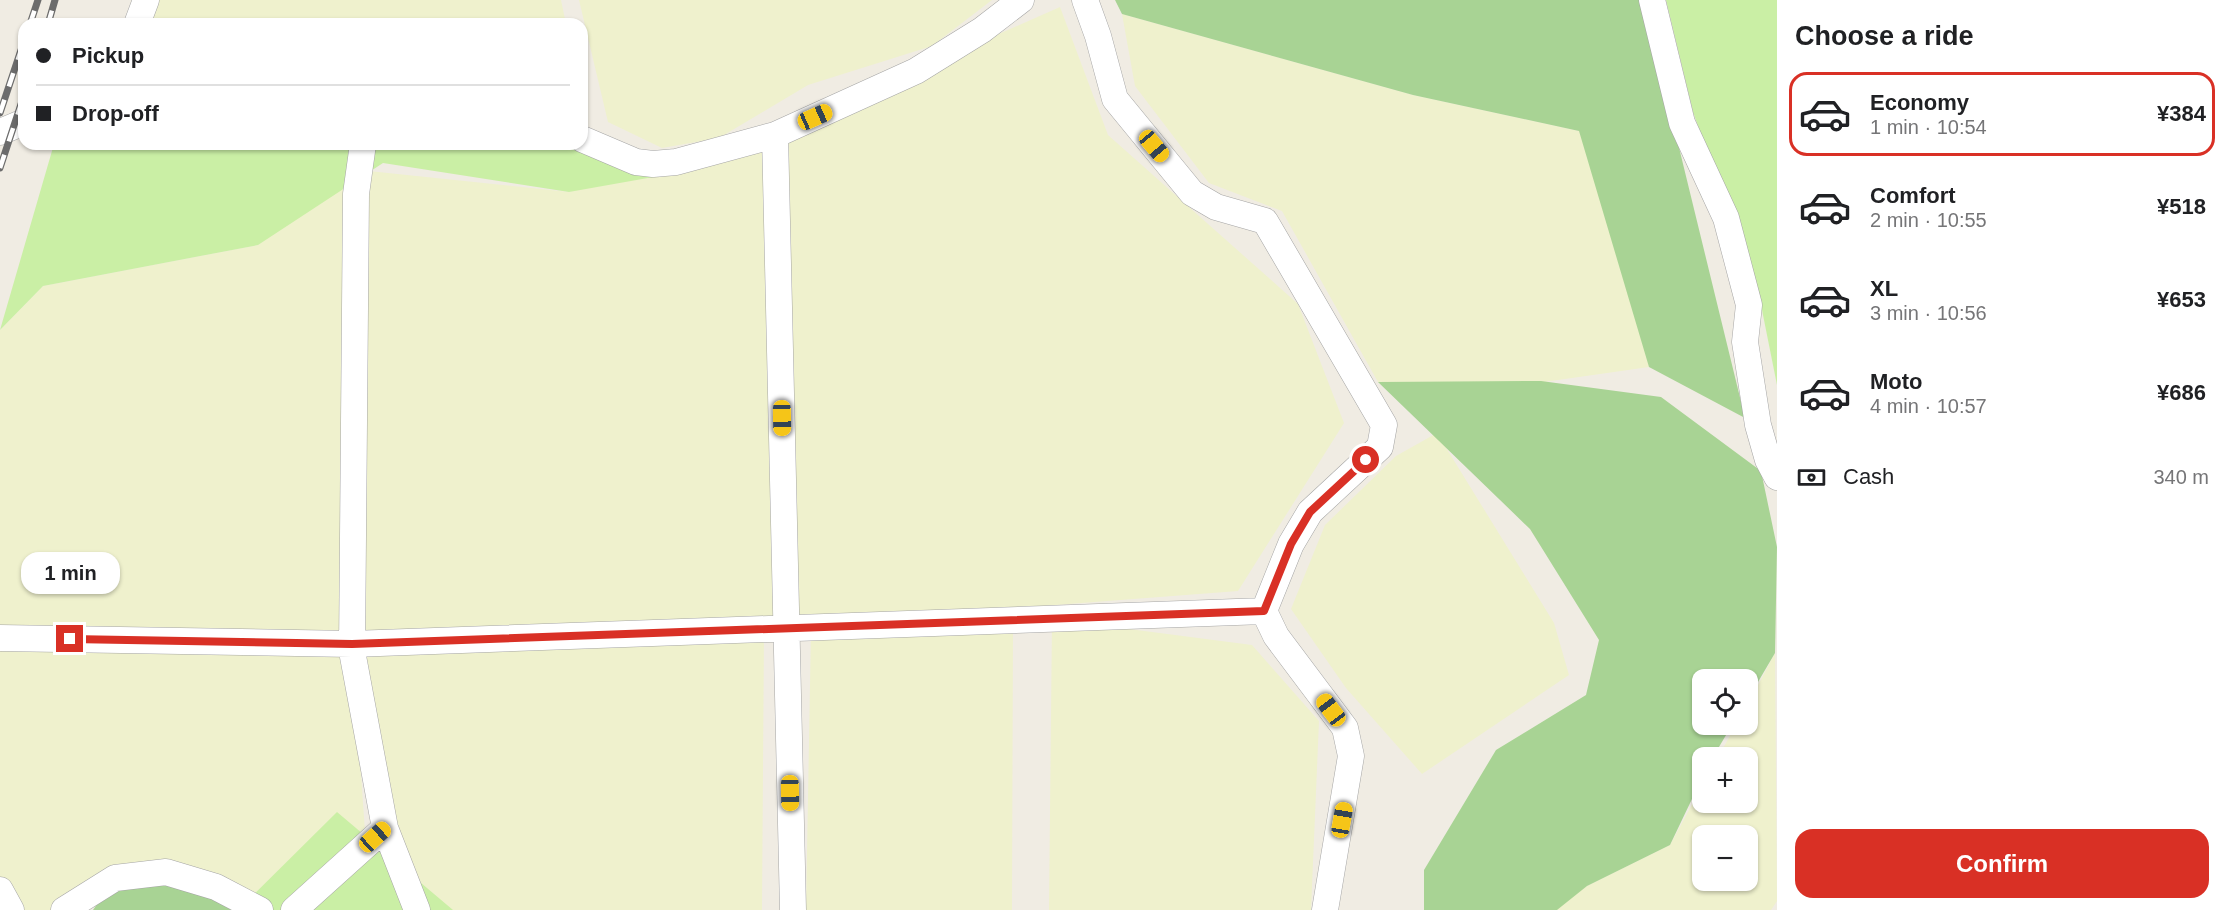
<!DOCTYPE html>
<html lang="en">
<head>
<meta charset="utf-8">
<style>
	body { margin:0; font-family:Helvetica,sans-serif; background:#f6f6f6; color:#202124; height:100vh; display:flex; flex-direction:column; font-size:22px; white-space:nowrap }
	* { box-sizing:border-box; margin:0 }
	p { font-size:20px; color:#757577 }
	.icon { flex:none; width:33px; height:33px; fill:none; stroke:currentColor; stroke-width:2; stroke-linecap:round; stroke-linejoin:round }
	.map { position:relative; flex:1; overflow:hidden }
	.drawer { display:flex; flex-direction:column; background:#fff; width:450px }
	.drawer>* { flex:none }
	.top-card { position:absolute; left:18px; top:18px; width:570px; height:132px; border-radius:18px; box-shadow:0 2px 4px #0004; display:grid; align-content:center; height:132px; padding:0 18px; background:#fff }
	.tools { position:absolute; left:1692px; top:669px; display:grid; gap:12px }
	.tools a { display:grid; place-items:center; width:66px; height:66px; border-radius:12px; background:#fff; box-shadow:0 2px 4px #0004; font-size:30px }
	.end { position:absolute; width:27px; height:27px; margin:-14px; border:8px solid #d93025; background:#fff; box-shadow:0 0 0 3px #fff }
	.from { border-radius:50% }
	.bubble { position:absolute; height:42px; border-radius:18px; background:#fff; box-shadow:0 2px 4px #0004; font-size:20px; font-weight:700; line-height:42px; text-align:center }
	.car { position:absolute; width:18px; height:36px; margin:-18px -9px; border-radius:8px; box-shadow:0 0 4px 2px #0007; background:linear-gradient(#f5c518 24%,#345 0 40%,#f5c518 0 76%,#345 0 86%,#f5c518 0) }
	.top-card b { display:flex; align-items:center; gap:21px; height:57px; font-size:22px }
	.top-card b+b { border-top:2px solid #e0e0e0 }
	.top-card i { width:15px; height:15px; background:#202124 }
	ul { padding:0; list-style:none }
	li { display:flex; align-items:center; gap:18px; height:84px; margin:0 12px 9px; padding:0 6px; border:3px solid transparent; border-radius:18px }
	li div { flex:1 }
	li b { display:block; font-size:22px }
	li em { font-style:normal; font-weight:700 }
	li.active { border-color:#d93025 }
	li>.icon { width:54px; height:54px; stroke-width:1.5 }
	h2 { padding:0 18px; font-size:27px; line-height:72px }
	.pay { display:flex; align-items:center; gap:15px; height:66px; padding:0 18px; font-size:22px }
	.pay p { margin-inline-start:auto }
	.button { display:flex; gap:12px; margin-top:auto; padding:12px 18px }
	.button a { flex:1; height:69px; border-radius:18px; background:#d93025; color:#fff; font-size:24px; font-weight:700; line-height:69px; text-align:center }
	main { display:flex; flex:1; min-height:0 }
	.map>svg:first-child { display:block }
	.farmland { fill:#eff1cd; fill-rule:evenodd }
	.grass { fill:#caefa5 }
	.forest { fill:#a8d394 }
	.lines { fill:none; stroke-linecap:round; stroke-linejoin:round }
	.street-casing { stroke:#a5a5a5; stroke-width:27 }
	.street { stroke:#fff; stroke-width:26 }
	.rail-casing { stroke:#6c6c6c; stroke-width:7 }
	.rail { stroke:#fff; stroke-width:4.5; stroke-dasharray:14; stroke-linecap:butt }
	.route { stroke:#d93025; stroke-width:8 }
</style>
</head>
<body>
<main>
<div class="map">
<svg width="1777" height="910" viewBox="0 0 1777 910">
	<rect width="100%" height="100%" fill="#f0ece3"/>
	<!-- farmland -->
	<path class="farmland" d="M 146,0 L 561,0 L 566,24 L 137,24 Z
		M 579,0 L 992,0 L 932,46 L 808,85 L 719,138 L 662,148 L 608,122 Z
		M 1060,7 L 1108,135 L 1298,304 L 1344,423 L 1238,591 L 701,632 L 283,634 L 0,625 L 0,330 L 43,286 L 258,245 L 359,170 L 569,192 L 758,140 Z
		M 1122,14 L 1413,95 L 1579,131 L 1629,259 L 1649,367 L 1544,382 L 1378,382 L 1282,211 L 1209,183 L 1135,86 Z
		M 1437,433 L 1554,623 L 1569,675 L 1422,774 L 1346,688 L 1291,609 L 1325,525 L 1396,456 Z
		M 1052,619 L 1252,645 L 1319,721 L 1311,910 L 1049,910 Z
		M 1013,621 L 1012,910 L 806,910 L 811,629 Z
		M 764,630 L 762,910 L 439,910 L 385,828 L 353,659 L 366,846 L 294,910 L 149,874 L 69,910 L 21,910 L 0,887 L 0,639 Z
		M 1775,653 L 1777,901 L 1771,910 L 1552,910 L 1587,886 L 1670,845 L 1702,786 L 1702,802 L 1748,802 L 1748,758 L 1718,757 L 1736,725 L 1748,724 L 1748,704 ZM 1702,836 L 1748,836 L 1748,880 L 1702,880 Z"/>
	<!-- grass -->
	<path class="grass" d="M 1666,0 L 1777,0 L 1777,385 L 1760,300 L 1693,112 Z
		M 54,144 L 574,144 L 659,176 L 569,192 L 383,163 L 258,245 L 43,286 L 0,330 Z
		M 337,812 L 453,910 L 238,910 Z"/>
	<!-- forest -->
	<path class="forest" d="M 1115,0 L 1643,0 L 1745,418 L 1649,367 L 1579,131 L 1413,95 L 1122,14 Z
		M 1541,381 L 1661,397 L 1761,471 L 1777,547 L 1775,653 L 1748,699 L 1748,680 L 1702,680 L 1702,724 L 1732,725 L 1713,757 L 1702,758 L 1702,778 L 1670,845 L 1587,886 L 1557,910 L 1424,910 L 1424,870 L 1496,750 L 1586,695 L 1599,640 L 1530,529 L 1378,382 Z
		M 149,874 L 249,910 L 93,910 L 115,878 Z"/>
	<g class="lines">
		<defs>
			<path id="street" d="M 1085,0 L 1098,36 L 1115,99 L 1192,193 L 1216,207 L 1265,221 L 1384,425 L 1380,447 L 1310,512 L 1291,544 L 1264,611 L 1276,636 L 1345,728 L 1351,756 L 1325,910
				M 1652,0 L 1682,123 L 1726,218 L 1749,305 L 1745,342 L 1758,425 L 1768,460 L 1777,477
				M 137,24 L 146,0
				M 0,132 L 24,122
				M 775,135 L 793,910
				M 582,139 L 636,162 L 653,164 L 676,162 L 775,135 L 916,71 L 982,30 L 1021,0
				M 363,144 L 356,194 L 352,651 L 385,828 L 417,910
				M 0,638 L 352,644 L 1264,611
				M 0,890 L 11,910
				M 64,910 L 115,878 L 166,872 L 216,887 L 260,910
				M 294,910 L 385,828"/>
		</defs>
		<!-- street casing -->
		<use href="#street" class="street-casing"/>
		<!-- street -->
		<use href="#street" class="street"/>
		<defs>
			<path id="rail" d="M 30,24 L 38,0
				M 48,24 L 55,0
				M 0,113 L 24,41
				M 0,168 L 24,95"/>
		</defs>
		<!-- rail casing -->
		<use href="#rail" class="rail-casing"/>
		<!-- rail -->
		<use href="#rail" class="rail"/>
	</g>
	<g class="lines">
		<!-- route -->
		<path class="route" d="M 70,639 L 352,644 L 1264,611 L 1291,544 L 1310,512 L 1366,460"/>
	</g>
</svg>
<div class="tools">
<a><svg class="icon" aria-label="locate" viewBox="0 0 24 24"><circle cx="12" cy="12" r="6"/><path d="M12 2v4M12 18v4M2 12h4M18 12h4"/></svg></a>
<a>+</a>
<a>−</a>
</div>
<i class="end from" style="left:1366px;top:460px"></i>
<i class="end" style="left:70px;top:639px"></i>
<div class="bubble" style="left:21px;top:552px;width:99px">1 min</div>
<i class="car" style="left:815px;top:117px;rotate:66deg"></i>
<i class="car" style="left:1154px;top:146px;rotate:140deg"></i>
<i class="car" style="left:782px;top:418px;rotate:179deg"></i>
<i class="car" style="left:1331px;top:710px;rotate:323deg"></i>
<i class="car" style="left:790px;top:793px;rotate:179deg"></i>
<i class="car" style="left:1342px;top:820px;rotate:10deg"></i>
<i class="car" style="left:375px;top:837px;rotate:48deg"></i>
<div class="top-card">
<b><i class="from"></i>Pickup</b>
<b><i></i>Drop-off</b>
</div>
</div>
<section class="drawer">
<h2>Choose a ride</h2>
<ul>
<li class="active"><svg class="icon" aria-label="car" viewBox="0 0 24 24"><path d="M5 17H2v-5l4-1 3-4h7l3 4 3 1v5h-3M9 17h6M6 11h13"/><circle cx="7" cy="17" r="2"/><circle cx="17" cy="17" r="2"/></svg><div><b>Economy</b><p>1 min · 10:54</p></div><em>¥384</em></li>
<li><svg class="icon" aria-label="car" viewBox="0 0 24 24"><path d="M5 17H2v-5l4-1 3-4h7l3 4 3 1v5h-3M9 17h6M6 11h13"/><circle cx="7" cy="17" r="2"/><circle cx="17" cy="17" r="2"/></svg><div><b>Comfort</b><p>2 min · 10:55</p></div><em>¥518</em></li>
<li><svg class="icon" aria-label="car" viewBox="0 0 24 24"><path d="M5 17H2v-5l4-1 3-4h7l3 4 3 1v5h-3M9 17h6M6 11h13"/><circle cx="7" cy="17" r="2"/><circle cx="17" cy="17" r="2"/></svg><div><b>XL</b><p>3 min · 10:56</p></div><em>¥653</em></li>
<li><svg class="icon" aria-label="car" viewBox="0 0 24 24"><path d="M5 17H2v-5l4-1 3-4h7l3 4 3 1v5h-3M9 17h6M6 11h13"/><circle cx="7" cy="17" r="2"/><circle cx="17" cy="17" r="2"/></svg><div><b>Moto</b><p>4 min · 10:57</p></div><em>¥686</em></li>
</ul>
<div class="pay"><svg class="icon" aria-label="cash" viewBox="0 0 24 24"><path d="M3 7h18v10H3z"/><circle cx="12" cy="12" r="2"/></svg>Cash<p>340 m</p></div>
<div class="button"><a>Confirm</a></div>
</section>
</main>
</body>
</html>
